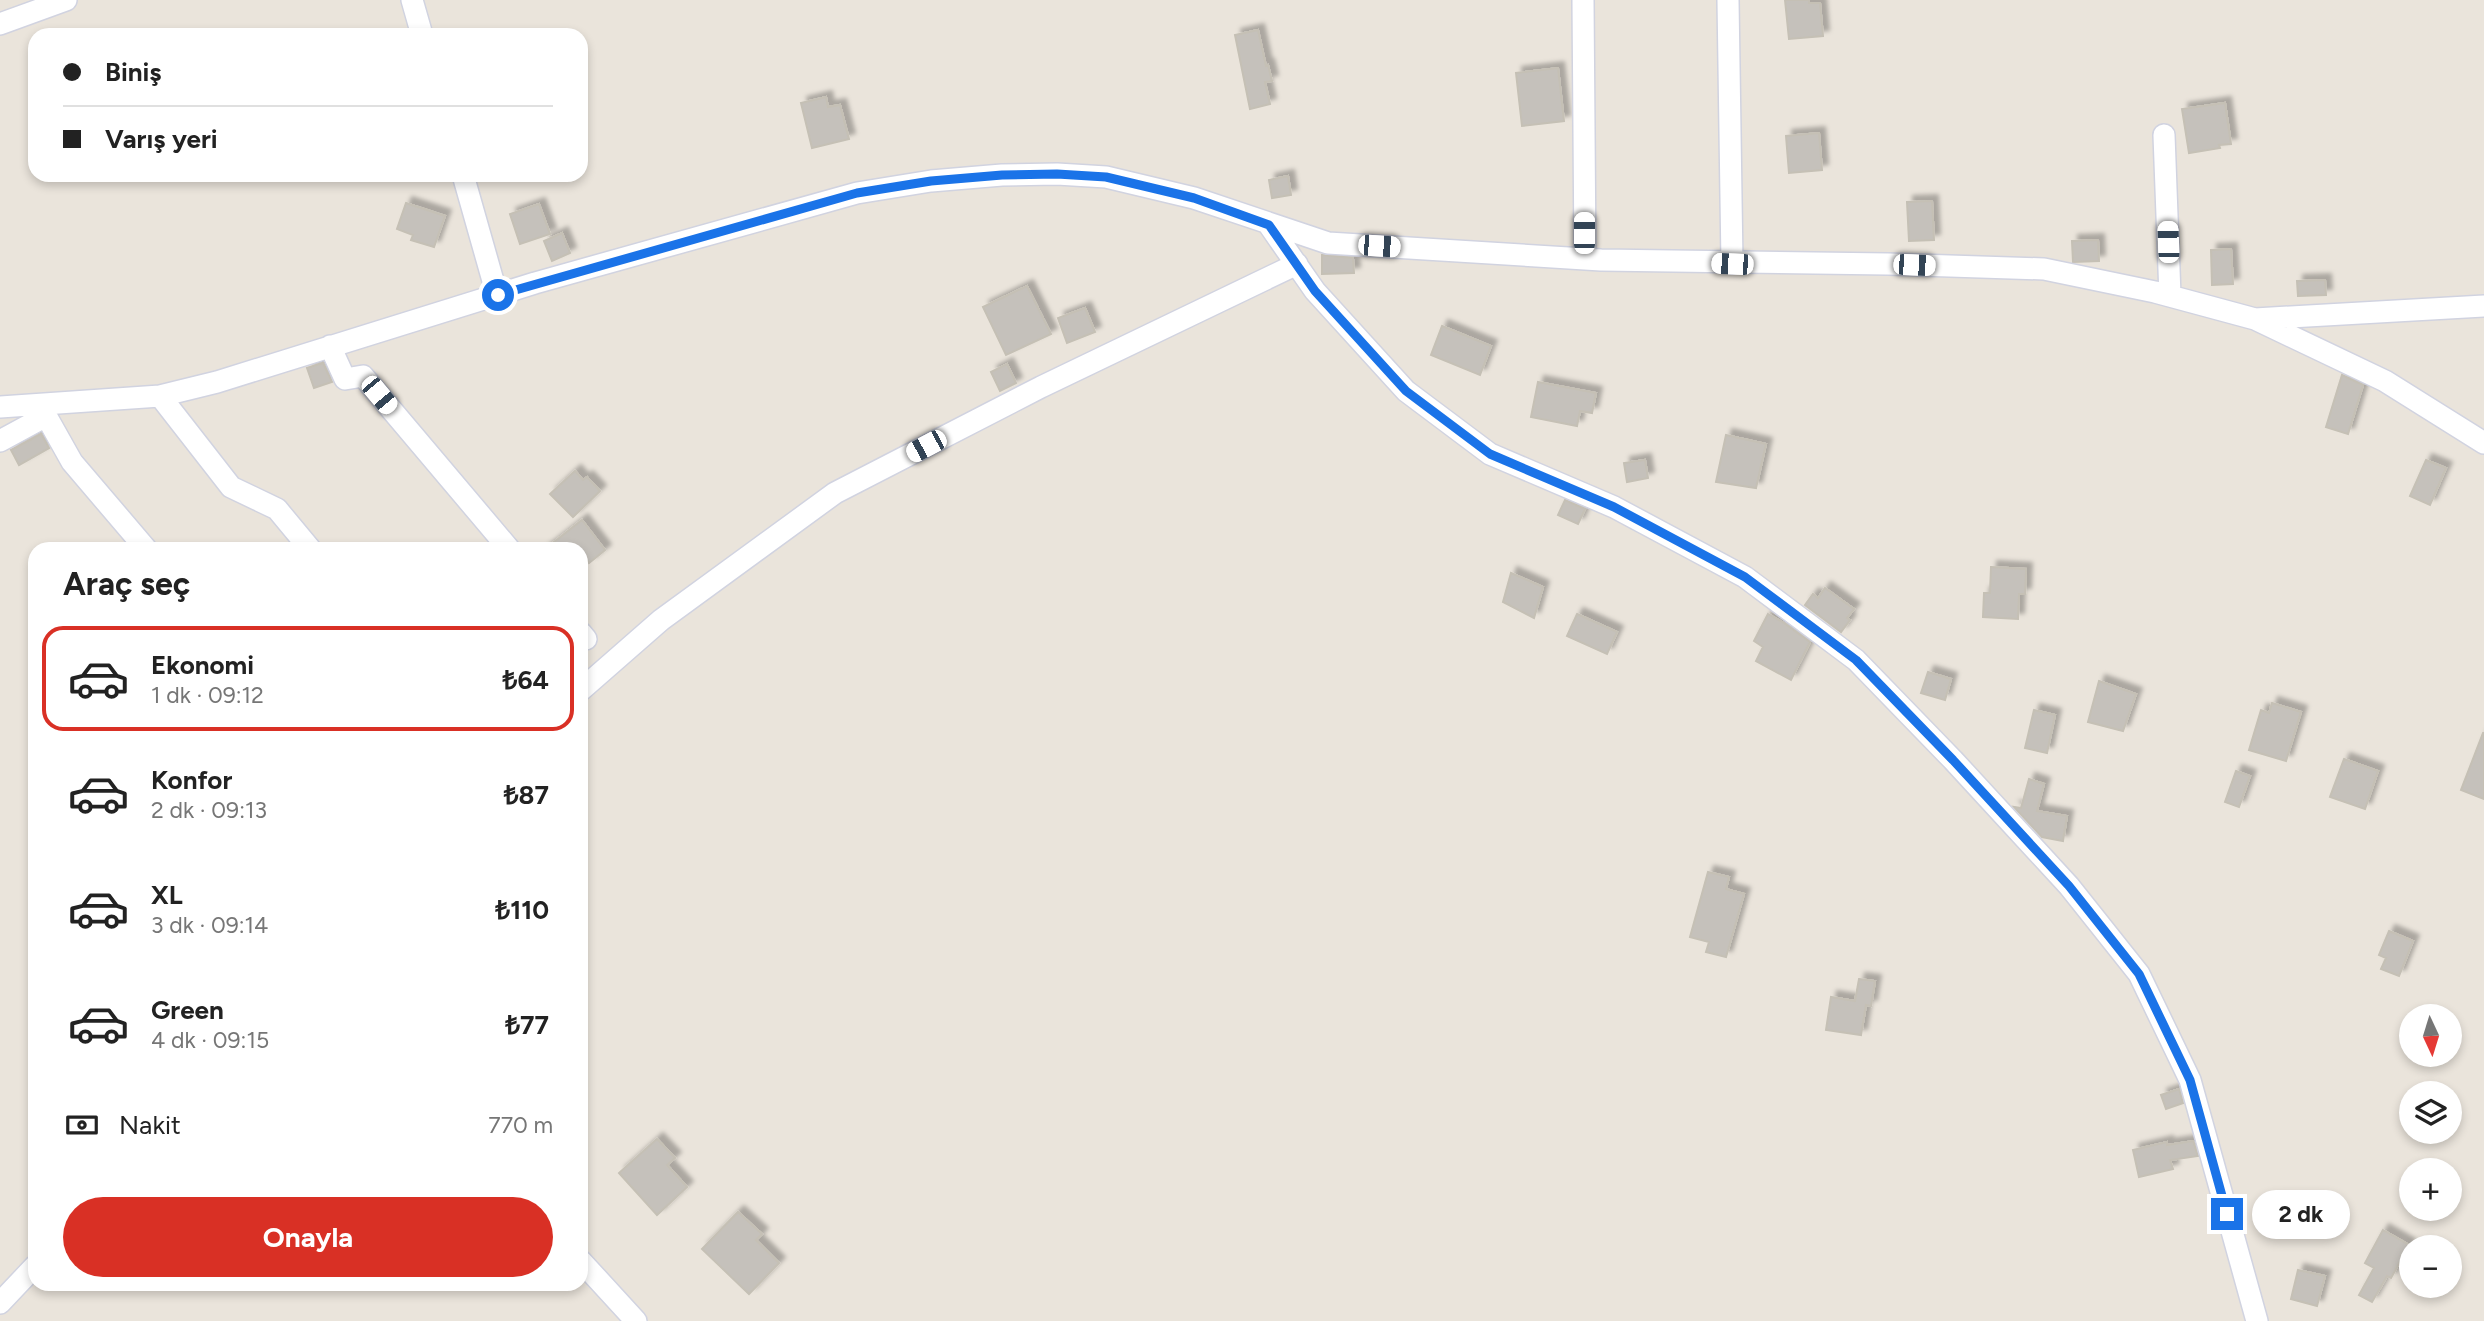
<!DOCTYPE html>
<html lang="tr">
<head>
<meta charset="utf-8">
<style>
	body { margin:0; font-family:Figtree,sans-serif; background:#f6f6f6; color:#222; height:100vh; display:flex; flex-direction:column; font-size:26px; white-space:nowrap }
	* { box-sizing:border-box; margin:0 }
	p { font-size:23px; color:#767676 }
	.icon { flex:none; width:38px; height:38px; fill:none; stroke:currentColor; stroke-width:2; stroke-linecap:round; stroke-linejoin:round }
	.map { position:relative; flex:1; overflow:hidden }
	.side { position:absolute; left:28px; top:542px; width:560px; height:749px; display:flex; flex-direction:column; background:#fff; border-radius:21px; box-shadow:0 4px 10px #0003 }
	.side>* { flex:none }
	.hud { position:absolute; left:28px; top:28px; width:560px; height:154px; border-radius:21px; box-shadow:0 4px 10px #0003; display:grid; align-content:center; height:154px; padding:0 35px; background:#fff }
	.needle { width:46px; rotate:176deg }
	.controls { position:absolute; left:2399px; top:1004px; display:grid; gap:14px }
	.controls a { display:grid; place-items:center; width:63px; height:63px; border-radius:50%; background:#fff; box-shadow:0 4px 10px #0003; font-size:35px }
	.end { position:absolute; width:32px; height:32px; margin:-16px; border:9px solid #1a73e8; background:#fff; box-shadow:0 0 0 4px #fff }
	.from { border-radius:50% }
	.bubble { position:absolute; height:49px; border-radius:24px; background:#fff; box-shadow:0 4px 10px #0003; font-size:23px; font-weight:700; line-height:49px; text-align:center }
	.car { position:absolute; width:21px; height:42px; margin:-21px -10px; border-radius:9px; box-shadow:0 0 5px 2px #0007; background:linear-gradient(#fff 24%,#345 0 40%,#fff 0 76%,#345 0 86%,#fff 0) }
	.hud b { display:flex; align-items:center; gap:24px; height:66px; font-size:26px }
	.hud b+b { border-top:2px solid #e0e0e0 }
	.hud i { width:18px; height:18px; background:#222 }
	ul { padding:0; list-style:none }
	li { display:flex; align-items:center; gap:21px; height:105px; margin:0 14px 10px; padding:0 21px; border:4px solid transparent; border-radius:21px }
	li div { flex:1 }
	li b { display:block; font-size:26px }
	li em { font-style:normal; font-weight:700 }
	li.on { border-color:#d93025 }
	li>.icon { width:63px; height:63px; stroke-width:1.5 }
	h2 { padding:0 35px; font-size:32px; line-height:84px }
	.pay { display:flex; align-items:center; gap:18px; height:77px; padding:0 35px; font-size:26px }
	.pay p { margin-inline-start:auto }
	.primary-button { display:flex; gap:14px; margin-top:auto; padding:14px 35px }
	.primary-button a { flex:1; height:80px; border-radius:42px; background:#d93025; color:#fff; font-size:28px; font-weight:700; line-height:80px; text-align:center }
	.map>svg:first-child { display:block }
	.building { fill:#c5c1bb; stroke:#c5c0b5; stroke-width:2; filter:url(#shadow) }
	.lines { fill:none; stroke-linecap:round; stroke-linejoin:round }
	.minor-casing { stroke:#d1d3e0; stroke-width:24 }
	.minor { stroke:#fff; stroke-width:21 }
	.route { stroke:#1a73e8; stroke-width:9 }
</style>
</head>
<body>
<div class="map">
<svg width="2484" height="1321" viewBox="0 0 2484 1321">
	<defs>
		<filter id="shadow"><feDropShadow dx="6" dy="-6" stdDeviation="2" flood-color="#0004"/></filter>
	</defs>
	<rect width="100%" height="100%" fill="#eae4db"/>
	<!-- building -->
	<path class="building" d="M 1785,0 L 1809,0 L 1809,3 L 1820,3 L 1823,36 L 1789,39 Z
		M 1258,30 L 1266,66 L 1268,65 L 1272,81 L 1265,82 L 1270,104 L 1250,109 L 1235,35 Z
		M 1558,68 L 1564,121 L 1522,126 L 1516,73 Z
		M 826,97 L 828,107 L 840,105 L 849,139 L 812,148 L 801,103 Z
		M 2225,103 L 2231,144 L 2219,145 L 2220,148 L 2189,153 L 2182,109 Z
		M 1819,133 L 1822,170 L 1789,173 L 1786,136 Z
		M 1288,176 L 1291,195 L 1272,198 L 1269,180 Z
		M 1932,201 L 1934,240 L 1909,241 L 1907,202 Z
		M 406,203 L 445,216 L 434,247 L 411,240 L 413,235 L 397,229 Z
		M 539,204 L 550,234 L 520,244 L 510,214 Z
		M 562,233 L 570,253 L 552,261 L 544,241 Z
		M 2098,240 L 2099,261 L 2073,262 L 2072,241 Z
		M 2231,249 L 2233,284 L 2212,285 L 2211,250 Z
		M 1322,255 L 1353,258 L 1354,273 L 1322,274 Z
		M 2325,280 L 2326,295 L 2298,296 L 2297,281 Z
		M 1027,286 L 1051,334 L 1006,355 L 983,307 Z
		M 1085,308 L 1095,332 L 1067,343 L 1058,318 Z
		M 1442,326 L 1491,346 L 1480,375 L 1431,355 Z
		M 323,363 L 332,382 L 314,388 L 307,368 Z
		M 1007,364 L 1016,383 L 1000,391 L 991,372 Z
		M 2342,375 L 2363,385 L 2348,434 L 2326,427 Z
		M 1538,382 L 1596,393 L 1592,413 L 1580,411 L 1577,426 L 1531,417 Z
		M 41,434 L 49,448 L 19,465 L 11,450 Z
		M 1726,435 L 1766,444 L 1756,488 L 1716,482 Z
		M 1645,460 L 1648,478 L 1627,482 L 1624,463 Z
		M 2426,460 L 2446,468 L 2430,505 L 2410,496 Z
		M 575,471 L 583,480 L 587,477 L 600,491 L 573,517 L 550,494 Z
		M 1565,500 L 1585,509 L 1578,524 L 1558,515 Z
		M 582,520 L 605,550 L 589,563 L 581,550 L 544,550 Z
		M 1991,567 L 2026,569 L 2025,594 L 2019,594 L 2018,619 L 1983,617 L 1984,593 L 1990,593 Z
		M 1511,573 L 1543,587 L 1534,618 L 1503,602 Z
		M 1825,588 L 1854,609 L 1847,618 L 1850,620 L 1841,632 L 1805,605 L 1813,594 L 1818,598 Z
		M 1577,614 L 1617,632 L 1607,654 L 1567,636 Z
		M 1768,614 L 1784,623 L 1810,642 L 1791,680 L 1756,661 L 1763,647 L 1754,641 Z
		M 1928,672 L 1951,679 L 1945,700 L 1921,693 Z
		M 2099,681 L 2136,694 L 2123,731 L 2088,722 Z
		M 2272,703 L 2301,712 L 2286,761 L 2249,750 L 2261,710 L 2269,713 Z
		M 2034,710 L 2055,715 L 2047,753 L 2025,748 Z
		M 2483,733 L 2484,733 L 2484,799 L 2461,790 Z
		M 2344,759 L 2378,771 L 2365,809 L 2330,797 Z
		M 2236,771 L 2250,776 L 2239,807 L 2225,802 Z
		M 2029,779 L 2044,784 L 2037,811 L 2067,816 L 2063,841 L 2042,837 L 2014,807 L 2021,808 Z
		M 1708,872 L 1729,877 L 1726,889 L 1744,894 L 1726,957 L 1706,952 L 1709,942 L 1690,937 Z
		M 2389,931 L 2413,941 L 2399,976 L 2381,969 L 2386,958 L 2379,955 Z
		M 1859,979 L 1875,981 L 1871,1006 L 1866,1005 L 1861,1035 L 1826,1030 L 1831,997 L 1855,1001 Z
		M 2179,1089 L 2183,1103 L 2166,1109 L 2161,1095 Z
		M 657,1139 L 675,1158 L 667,1165 L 687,1187 L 657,1215 L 619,1173 Z
		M 2193,1141 L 2198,1156 L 2170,1160 L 2173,1169 L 2139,1177 L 2133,1150 L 2167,1142 L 2167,1145 Z
		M 738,1212 L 762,1234 L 756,1240 L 779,1263 L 749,1294 L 702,1249 Z
		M 2383,1230 L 2409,1245 L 2391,1278 L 2387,1276 L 2372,1302 L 2359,1295 L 2374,1268 L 2365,1263 Z
		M 2298,1270 L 2325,1276 L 2317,1306 L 2291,1299 Z"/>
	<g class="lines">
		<defs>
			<path id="minor" d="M 412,0 L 422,35
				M 1583,0 L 1585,259
				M 1728,0 L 1732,263
				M 0,24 L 66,0
				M 2164,135 L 2170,296
				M 463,175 L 497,295
				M 1269,225 L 1315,291 L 1406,391 L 1490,454 L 1614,507 L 1745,577 L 1856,660 L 1953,760 L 2069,886 L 2139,974 L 2190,1080 L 2257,1321
				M 2257,320 L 2385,381 L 2484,443
				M 330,346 L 345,379 L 363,376 L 510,550
				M 160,396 L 231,487 L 277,509 L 311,550
				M 40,405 L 72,462 L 147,550
				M 0,407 L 160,396 L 217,382 L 535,283 L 857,193 L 931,181 L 1002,175 L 1057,174 L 1106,177 L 1194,198 L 1328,243 L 1601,260 L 1888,264 L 2044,269 L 2155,292 L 2255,319 L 2484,306
				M 0,441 L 46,416
				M 581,633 L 586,639
				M 581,690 L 661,620 L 835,493 L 1041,387 L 1297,264
				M 581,1261 L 636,1321
				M 0,1303 L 35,1266"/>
		</defs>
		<!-- minor casing -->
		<use href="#minor" class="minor-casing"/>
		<!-- minor -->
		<use href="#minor" class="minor"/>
	</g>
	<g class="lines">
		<!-- route -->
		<path class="route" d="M 498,295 L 857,193 L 931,181 L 1002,175 L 1057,174 L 1106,177 L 1194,198 L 1269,225 L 1315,291 L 1406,391 L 1490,454 L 1614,507 L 1745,577 L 1856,660 L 1953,760 L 2069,886 L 2139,974 L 2190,1080 L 2227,1214"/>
	</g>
</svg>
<div class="controls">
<a><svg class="needle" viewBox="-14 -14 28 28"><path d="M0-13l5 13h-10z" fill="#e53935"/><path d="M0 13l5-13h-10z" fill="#767676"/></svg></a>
<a><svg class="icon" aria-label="layers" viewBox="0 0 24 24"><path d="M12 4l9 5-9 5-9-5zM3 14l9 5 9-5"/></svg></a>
<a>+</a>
<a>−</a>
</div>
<i class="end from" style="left:498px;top:295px"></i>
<i class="end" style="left:2227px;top:1214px"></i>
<div class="bubble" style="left:2252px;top:1190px;width:98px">2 dk</div>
<i class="car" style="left:1584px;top:233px;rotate:0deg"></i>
<i class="car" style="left:2168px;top:242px;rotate:358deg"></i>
<i class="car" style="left:1379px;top:246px;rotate:94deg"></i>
<i class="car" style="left:1732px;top:264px;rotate:272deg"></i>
<i class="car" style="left:1914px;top:265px;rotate:92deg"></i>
<i class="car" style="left:379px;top:395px;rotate:140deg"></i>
<i class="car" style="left:926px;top:446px;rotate:242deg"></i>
<div class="hud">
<b><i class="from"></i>Biniş</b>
<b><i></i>Varış yeri</b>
</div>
<section class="side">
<h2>Araç seç</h2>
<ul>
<li class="on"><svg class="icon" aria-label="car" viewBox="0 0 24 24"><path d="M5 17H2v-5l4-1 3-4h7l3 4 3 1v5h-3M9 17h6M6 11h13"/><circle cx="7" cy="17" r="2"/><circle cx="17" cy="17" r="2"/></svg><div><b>Ekonomi</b><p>1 dk · 09:12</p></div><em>₺64</em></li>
<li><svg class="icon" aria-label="car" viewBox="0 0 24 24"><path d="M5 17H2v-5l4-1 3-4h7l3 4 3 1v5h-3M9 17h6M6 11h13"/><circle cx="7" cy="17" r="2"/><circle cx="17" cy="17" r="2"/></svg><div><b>Konfor</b><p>2 dk · 09:13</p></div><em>₺87</em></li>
<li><svg class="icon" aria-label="car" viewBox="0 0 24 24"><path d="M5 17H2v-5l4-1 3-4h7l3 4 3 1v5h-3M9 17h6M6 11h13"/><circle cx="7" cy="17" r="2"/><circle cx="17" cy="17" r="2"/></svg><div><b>XL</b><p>3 dk · 09:14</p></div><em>₺110</em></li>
<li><svg class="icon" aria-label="car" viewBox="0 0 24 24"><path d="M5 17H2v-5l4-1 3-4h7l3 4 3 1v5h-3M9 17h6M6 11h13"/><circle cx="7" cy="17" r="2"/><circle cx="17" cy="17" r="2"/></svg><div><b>Green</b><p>4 dk · 09:15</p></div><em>₺77</em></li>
</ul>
<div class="pay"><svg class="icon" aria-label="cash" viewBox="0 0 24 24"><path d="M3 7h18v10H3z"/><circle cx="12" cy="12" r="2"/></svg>Nakit<p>770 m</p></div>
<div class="primary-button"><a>Onayla</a></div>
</section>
</div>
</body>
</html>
